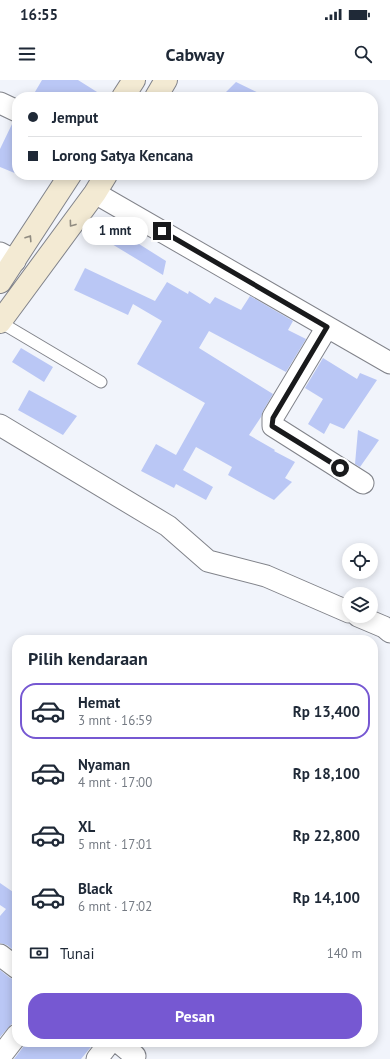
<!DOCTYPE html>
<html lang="id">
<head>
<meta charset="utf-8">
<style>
	body { margin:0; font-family:"PT Sans",sans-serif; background:#f2f2f3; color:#1f2937; height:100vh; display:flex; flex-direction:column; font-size:15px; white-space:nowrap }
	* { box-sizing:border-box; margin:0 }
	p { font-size:13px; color:#747a83 }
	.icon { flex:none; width:22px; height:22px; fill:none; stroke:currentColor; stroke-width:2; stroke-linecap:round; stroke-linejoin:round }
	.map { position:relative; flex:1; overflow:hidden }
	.drawer { position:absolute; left:12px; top:555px; width:366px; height:412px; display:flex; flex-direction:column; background:#fff; border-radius:16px; box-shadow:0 2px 10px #0003 }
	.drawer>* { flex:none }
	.hud { position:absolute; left:12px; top:12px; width:366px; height:88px; border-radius:16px; box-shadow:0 2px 10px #0003; display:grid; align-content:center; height:88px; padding:0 16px; background:#fff }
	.buttons { position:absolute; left:342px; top:463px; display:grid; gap:8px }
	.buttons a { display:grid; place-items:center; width:36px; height:36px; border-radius:50%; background:#fff; box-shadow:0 2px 10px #0003; font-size:20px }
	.end { position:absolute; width:18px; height:18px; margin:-9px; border:5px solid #191a1c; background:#fff; box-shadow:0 0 0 2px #fff }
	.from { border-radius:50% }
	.bubble { position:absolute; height:28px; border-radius:14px; background:#fff; box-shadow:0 2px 10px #0003; font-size:13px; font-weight:700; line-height:28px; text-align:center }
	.hud b { display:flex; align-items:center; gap:14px; height:38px; font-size:15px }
	.hud b+b { border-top:1px solid #e0e1e3 }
	.hud i { width:10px; height:10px; background:#1f2937 }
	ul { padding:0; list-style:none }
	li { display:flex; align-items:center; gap:12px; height:56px; margin:0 8px 6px; padding:0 8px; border:2px solid transparent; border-radius:16px }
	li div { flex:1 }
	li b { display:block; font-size:15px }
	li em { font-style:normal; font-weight:700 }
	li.current { border-color:#7658d2 }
	li>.icon { width:36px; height:36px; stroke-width:1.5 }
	h2 { padding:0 16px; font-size:18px; line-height:48px }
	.pay { display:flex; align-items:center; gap:10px; height:44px; padding:0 16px; font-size:15px }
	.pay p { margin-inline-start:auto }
	.action { display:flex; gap:8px; margin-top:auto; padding:8px 16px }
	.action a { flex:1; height:46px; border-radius:16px; background:#7658d2; color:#fff; font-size:16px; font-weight:700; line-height:46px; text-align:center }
	.status { display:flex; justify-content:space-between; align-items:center; height:28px; padding:0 20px; background:#fff; direction:ltr }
	.status svg { height:11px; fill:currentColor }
	header { display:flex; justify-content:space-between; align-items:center; height:52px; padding:0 16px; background:#fff; font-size:18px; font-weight:700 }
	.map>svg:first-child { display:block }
	.building { fill:#bac7f5 }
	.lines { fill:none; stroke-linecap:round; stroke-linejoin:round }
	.lane-casing { stroke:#81838a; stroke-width:13 }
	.street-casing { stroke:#81838a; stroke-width:23 }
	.secondary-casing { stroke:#81838a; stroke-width:24 }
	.lane { stroke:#fff; stroke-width:11 }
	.street { stroke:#fff; stroke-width:21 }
	.secondary { stroke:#f3ead3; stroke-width:22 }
	.oneway { stroke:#918c81 }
	.route { stroke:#191a1c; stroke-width:5 }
</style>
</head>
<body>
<div class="status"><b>16:55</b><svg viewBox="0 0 49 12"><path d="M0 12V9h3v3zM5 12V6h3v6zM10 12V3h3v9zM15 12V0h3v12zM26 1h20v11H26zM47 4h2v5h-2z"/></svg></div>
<header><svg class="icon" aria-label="menu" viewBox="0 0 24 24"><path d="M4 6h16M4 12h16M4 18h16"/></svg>Cabway<svg class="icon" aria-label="search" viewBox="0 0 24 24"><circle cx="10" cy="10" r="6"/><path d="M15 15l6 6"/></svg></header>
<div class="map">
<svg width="390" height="979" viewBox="0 0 390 979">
	<rect width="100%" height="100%" fill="#f1f4fb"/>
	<!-- building -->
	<path class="building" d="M 42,0 L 78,0 L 105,17 L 32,17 Z
		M 236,2 L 267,17 L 221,17 Z
		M 13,42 L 17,43 L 17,94 L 0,87 L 0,69 Z
		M 104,142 L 166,181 L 163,195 L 97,155 Z
		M 85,188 L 155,221 L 167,202 L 188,214 L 189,211 L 210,224 L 215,217 L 241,230 L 250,216 L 293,241 L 288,250 L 306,259 L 286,292 L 209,251 L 199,268 L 273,314 L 263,331 L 261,337 L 249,355 L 275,370 L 274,371 L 295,382 L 285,398 L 292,402 L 274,420 L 228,395 L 232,387 L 196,367 L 183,390 L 213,407 L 206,420 L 176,404 L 174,408 L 141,391 L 156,364 L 176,375 L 205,323 L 137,284 L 162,241 L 133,224 L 128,235 L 74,210 Z
		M 21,268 L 53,287 L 44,302 L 12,282 Z
		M 323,278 L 357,299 L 360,293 L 377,300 L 344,349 L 330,343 L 324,354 L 308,344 L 323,319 L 305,308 Z
		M 29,310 L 77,336 L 63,355 L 18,330 Z
		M 358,350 L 379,360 L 360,387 L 355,384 Z
		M 0,803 L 16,814 L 17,813 L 17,873 L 7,865 L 0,863 L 0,836 L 6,829 L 0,825 Z
		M 0,890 L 10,898 L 17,900 L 17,938 L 0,957 Z
		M 27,962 L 95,962 L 81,979 L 14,979 Z"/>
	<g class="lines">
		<defs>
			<path id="lane" d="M 0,242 L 101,302"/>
			<path id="street" d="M 0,23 L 17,31
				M 95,113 L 390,283
				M 0,173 L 15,181
				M 327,247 L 273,337 L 273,346 L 363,403
				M 0,345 L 168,446 L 208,481 L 266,496 L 349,532
				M 358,536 L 384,547 L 390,552
				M 0,875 L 17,888
				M 118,962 L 135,976
				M 0,977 L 17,955
				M 97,979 L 110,962"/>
			<path id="secondary" d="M 123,17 L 134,0
				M 156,17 L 166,0
				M 0,202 L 70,95
				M 0,242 L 95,113 L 106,95"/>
		</defs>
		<!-- lane casing -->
		<use href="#lane" class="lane-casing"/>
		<!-- street casing -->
		<use href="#street" class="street-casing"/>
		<!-- secondary casing -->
		<use href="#secondary" class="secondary-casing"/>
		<!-- lane -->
		<use href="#lane" class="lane"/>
		<!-- street -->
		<use href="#street" class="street"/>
		<!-- secondary -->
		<use href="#secondary" class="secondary"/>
	</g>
	<!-- one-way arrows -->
	<defs><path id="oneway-chevron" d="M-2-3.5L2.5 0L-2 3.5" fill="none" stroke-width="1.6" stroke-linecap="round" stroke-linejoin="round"/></defs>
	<g class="oneway">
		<use href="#oneway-chevron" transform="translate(72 144) rotate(126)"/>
		<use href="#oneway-chevron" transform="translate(29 158) rotate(-57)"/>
	</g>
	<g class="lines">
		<!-- route -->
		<path class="route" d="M 162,151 L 327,247 L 273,338 L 272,346 L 340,388"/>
	</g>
</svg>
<div class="buttons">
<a><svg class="icon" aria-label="locate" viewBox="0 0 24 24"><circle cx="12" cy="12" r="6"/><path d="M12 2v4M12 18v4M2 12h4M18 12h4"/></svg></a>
<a><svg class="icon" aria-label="layers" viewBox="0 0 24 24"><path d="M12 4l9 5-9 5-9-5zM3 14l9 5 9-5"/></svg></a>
</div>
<i class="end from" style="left:340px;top:388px"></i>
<i class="end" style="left:162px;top:151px"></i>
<div class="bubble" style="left:82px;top:137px;width:66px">1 mnt</div>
<div class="hud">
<b><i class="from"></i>Jemput</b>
<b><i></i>Lorong Satya Kencana</b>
</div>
<section class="drawer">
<h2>Pilih kendaraan</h2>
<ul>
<li class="current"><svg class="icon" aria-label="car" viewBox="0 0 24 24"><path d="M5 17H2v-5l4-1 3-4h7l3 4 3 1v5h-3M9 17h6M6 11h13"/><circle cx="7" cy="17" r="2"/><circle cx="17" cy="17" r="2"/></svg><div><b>Hemat</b><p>3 mnt · 16:59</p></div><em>Rp 13,400</em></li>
<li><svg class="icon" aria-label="car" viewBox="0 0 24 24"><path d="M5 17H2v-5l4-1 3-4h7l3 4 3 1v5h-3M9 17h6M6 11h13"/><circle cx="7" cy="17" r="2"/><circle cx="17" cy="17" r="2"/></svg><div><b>Nyaman</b><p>4 mnt · 17:00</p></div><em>Rp 18,100</em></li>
<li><svg class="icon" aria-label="car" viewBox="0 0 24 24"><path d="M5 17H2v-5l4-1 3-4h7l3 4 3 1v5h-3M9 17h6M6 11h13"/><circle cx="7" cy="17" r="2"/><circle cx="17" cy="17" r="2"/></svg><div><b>XL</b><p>5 mnt · 17:01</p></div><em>Rp 22,800</em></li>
<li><svg class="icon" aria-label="car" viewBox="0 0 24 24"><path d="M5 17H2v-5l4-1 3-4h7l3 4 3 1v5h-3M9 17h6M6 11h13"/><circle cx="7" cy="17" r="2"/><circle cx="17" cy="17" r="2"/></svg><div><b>Black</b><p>6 mnt · 17:02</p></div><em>Rp 14,100</em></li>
</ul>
<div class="pay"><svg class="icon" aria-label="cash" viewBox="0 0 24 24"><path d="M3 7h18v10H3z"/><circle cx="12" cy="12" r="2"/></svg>Tunai<p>140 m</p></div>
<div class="action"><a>Pesan</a></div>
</section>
</div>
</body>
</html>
